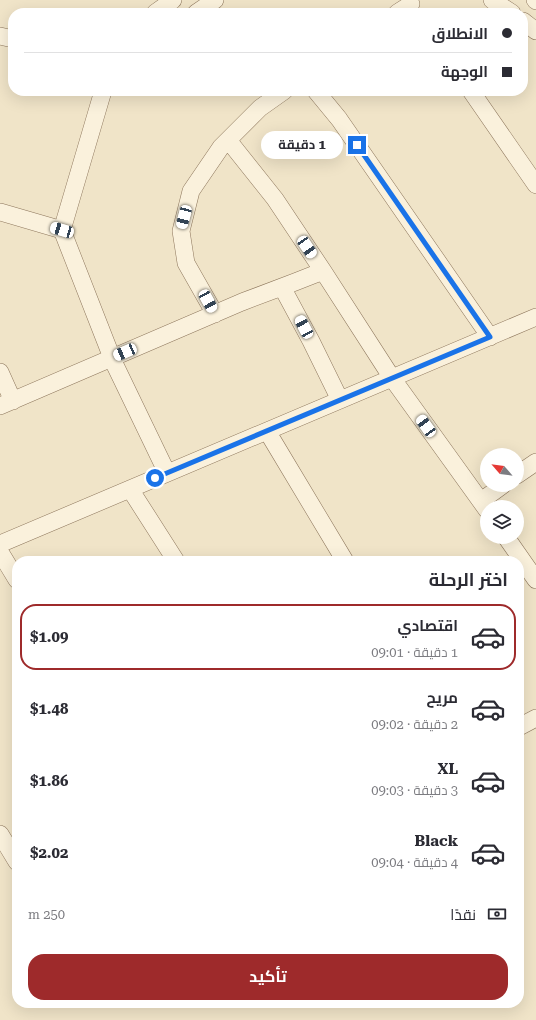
<!DOCTYPE html>
<html lang="ar">
<head>
<meta charset="utf-8">
<style>
	body { margin:0; font-family:"Roboto Serif",Cairo,serif; background:#f2f2f3; color:#2b2b33; direction:rtl; height:100vh; display:flex; flex-direction:column; font-size:15px; white-space:nowrap }
	* { box-sizing:border-box; margin:0 }
	p { font-size:13px; color:#7c7c81 }
	.icon { flex:none; width:22px; height:22px; fill:none; stroke:currentColor; stroke-width:2; stroke-linecap:round; stroke-linejoin:round }
	.map { position:relative; flex:1; overflow:hidden; direction:ltr }
	.details { position:absolute; left:12px; top:556px; width:512px; height:452px; display:flex; flex-direction:column; background:#fff; border-radius:16px; box-shadow:0 4px 16px #0002; direction:rtl }
	.details>* { flex:none }
	.hud { position:absolute; left:8px; top:8px; width:520px; height:88px; border-radius:16px; box-shadow:0 4px 16px #0002; direction:rtl; display:grid; align-content:center; height:88px; padding:0 16px; background:#fff }
	.needle { width:26px; rotate:298deg }
	.buttons { position:absolute; left:480px; top:448px; display:grid; gap:8px }
	.buttons a { display:grid; place-items:center; width:44px; height:44px; border-radius:50%; background:#fff; box-shadow:0 4px 16px #0002; font-size:20px }
	.end { position:absolute; width:18px; height:18px; margin:-9px; border:5px solid #1a73e8; background:#fff; box-shadow:0 0 0 2px #fff }
	.from { border-radius:50% }
	.bubble { position:absolute; height:28px; border-radius:14px; background:#fff; box-shadow:0 4px 16px #0002; font-size:13px; font-weight:700; line-height:28px; text-align:center; direction:rtl }
	.car { position:absolute; width:12px; height:24px; margin:-12px -6px; border-radius:5px; box-shadow:0 0 3px 1px #0007; background:linear-gradient(#fff 24%,#345 0 40%,#fff 0 76%,#345 0 86%,#fff 0) }
	.hud b { display:flex; align-items:center; gap:14px; height:38px; font-size:15px }
	.hud b+b { border-top:1px solid #e1e1e2 }
	.hud i { width:10px; height:10px; background:#2b2b33 }
	ul { padding:0; list-style:none }
	li { display:flex; align-items:center; gap:12px; height:66px; margin:0 8px 6px; padding:0 8px; border:2px solid transparent; border-radius:16px }
	li div { flex:1 }
	li b { display:block; font-size:15px }
	li em { font-style:normal; font-weight:700 }
	li.active { border-color:#9e2a2b }
	li>.icon { width:36px; height:36px; stroke-width:1.5 }
	h2 { padding:0 16px; font-size:18px; line-height:48px }
	.pay { display:flex; align-items:center; gap:10px; height:44px; padding:0 16px; font-size:15px }
	.pay p { margin-inline-start:auto }
	.action { display:flex; gap:8px; margin-top:auto; padding:8px 16px }
	.action a { flex:1; height:46px; border-radius:16px; background:#9e2a2b; color:#fff; font-size:16px; font-weight:700; line-height:46px; text-align:center }
	.map>svg:first-child { display:block }
	.lines { fill:none; stroke-linecap:round; stroke-linejoin:round }
	.minor-casing { stroke:#8d765c; stroke-width:18 }
	.minor { stroke:#faf1dc; stroke-width:17 }
	.route { stroke:#1a73e8; stroke-width:5 }
</style>
</head>
<body>
<div class="map">
<svg width="536" height="1020" viewBox="0 0 536 1020">
	<rect width="100%" height="100%" fill="#f0e4c8"/>
	<g class="lines">
		<defs>
			<path id="minor" d="M 492,0 L 512,13
				M 535,0 L 536,1
				M 155,13 L 173,0
				M 196,13 L 215,0
				M 397,13 L 411,4
				M 523,21 L 536,31
				M 0,36 L 13,39
				M 316,91 L 339,119 L 490,337
				M 471,91 L 536,185
				M 228,140 L 275,199 L 323,271 L 392,378 L 487,510
				M 0,212 L 62,230 L 114,363 L 167,473
				M 62,230 L 103,91
				M 282,287 L 311,341 L 340,400
				M 215,314 L 186,263 L 181,231 L 191,191 L 221,147 L 260,108 L 284,91
				M 0,372 L 13,401
				M 0,406 L 242,302 L 295,282 L 323,271
				M 267,431 L 345,561
				M 517,475 L 536,462
				M 130,489 L 176,561
				M 481,501 L 503,485
				M 506,537 L 536,580
				M 0,544 L 536,317
				M 0,552 L 17,580
				M 519,727 L 536,718
				M 0,834 L 17,862"/>
		</defs>
		<!-- minor casing -->
		<use href="#minor" class="minor-casing"/>
		<!-- minor -->
		<use href="#minor" class="minor"/>
	</g>
	<g class="lines">
		<!-- route -->
		<path class="route" d="M 155,478 L 490,337 L 357,145"/>
	</g>
</svg>
<div class="buttons">
<a><svg class="needle" viewBox="-14 -14 28 28"><path d="M0-13l5 13h-10z" fill="#e53935"/><path d="M0 13l5-13h-10z" fill="#7c7c81"/></svg></a>
<a><svg class="icon" aria-label="layers" viewBox="0 0 24 24"><path d="M12 4l9 5-9 5-9-5zM3 14l9 5 9-5"/></svg></a>
</div>
<i class="end from" style="left:155px;top:478px"></i>
<i class="end" style="left:357px;top:145px"></i>
<div class="bubble" style="left:261px;top:131px;width:82px">1 دقيقة</div>
<i class="car" style="left:184px;top:217px;rotate:195deg"></i>
<i class="car" style="left:62px;top:230px;rotate:286deg"></i>
<i class="car" style="left:307px;top:247px;rotate:146deg"></i>
<i class="car" style="left:208px;top:301px;rotate:151deg"></i>
<i class="car" style="left:304px;top:327px;rotate:332deg"></i>
<i class="car" style="left:125px;top:352px;rotate:247deg"></i>
<i class="car" style="left:426px;top:426px;rotate:324deg"></i>
<div class="hud">
<b><i class="from"></i>الانطلاق</b>
<b><i></i>الوجهة</b>
</div>
<section class="details">
<h2>اختر الرحلة</h2>
<ul>
<li class="active"><svg class="icon" aria-label="car" viewBox="0 0 24 24"><path d="M5 17H2v-5l4-1 3-4h7l3 4 3 1v5h-3M9 17h6M6 11h13"/><circle cx="7" cy="17" r="2"/><circle cx="17" cy="17" r="2"/></svg><div><b>اقتصادي</b><p>1 دقيقة · 09:01</p></div><em>$1.09</em></li>
<li><svg class="icon" aria-label="car" viewBox="0 0 24 24"><path d="M5 17H2v-5l4-1 3-4h7l3 4 3 1v5h-3M9 17h6M6 11h13"/><circle cx="7" cy="17" r="2"/><circle cx="17" cy="17" r="2"/></svg><div><b>مريح</b><p>2 دقيقة · 09:02</p></div><em>$1.48</em></li>
<li><svg class="icon" aria-label="car" viewBox="0 0 24 24"><path d="M5 17H2v-5l4-1 3-4h7l3 4 3 1v5h-3M9 17h6M6 11h13"/><circle cx="7" cy="17" r="2"/><circle cx="17" cy="17" r="2"/></svg><div><b>XL</b><p>3 دقيقة · 09:03</p></div><em>$1.86</em></li>
<li><svg class="icon" aria-label="car" viewBox="0 0 24 24"><path d="M5 17H2v-5l4-1 3-4h7l3 4 3 1v5h-3M9 17h6M6 11h13"/><circle cx="7" cy="17" r="2"/><circle cx="17" cy="17" r="2"/></svg><div><b>Black</b><p>4 دقيقة · 09:04</p></div><em>$2.02</em></li>
</ul>
<div class="pay"><svg class="icon" aria-label="cash" viewBox="0 0 24 24"><path d="M3 7h18v10H3z"/><circle cx="12" cy="12" r="2"/></svg>نقدًا<p>250 m</p></div>
<div class="action"><a>تأكيد</a></div>
</section>
</div>
</body>
</html>
